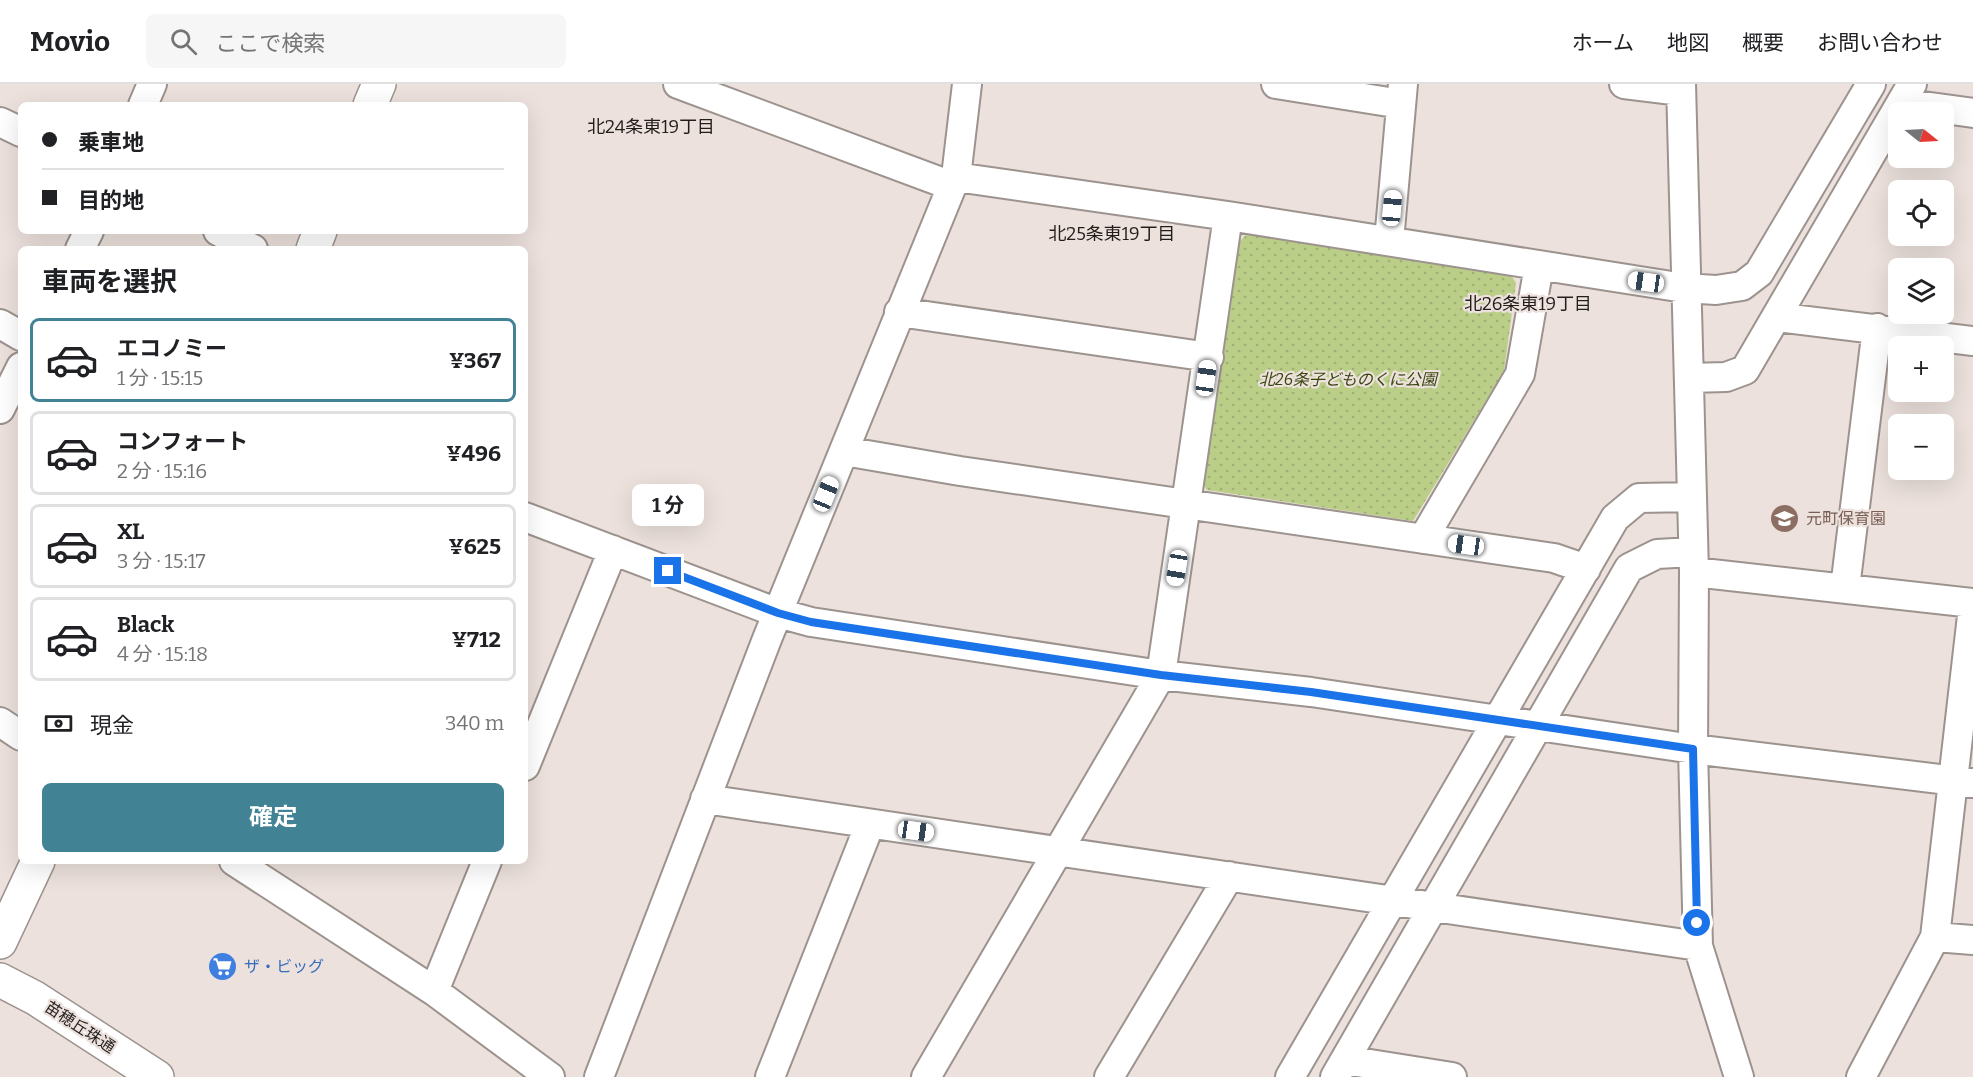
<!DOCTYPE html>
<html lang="ja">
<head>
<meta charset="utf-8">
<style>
	body { margin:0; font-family:Bitter,"Noto Sans JP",serif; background:#f6f6f6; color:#202124; height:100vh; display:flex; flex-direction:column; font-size:22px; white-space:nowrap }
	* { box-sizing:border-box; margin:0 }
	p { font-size:20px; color:#757577 }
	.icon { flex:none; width:33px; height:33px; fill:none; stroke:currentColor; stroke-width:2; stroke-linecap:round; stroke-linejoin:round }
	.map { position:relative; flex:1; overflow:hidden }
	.panel { position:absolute; left:18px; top:162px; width:510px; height:618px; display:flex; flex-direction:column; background:#fff; border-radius:9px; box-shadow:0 6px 24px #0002 }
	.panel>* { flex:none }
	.banner { position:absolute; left:18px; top:18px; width:510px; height:132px; border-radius:9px; box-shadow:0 6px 24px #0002; display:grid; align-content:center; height:132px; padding:0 24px; background:#fff }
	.needle { width:39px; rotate:108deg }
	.buttons { position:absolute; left:1888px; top:18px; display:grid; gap:12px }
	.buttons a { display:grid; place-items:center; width:66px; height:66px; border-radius:9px; background:#fff; box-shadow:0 6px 24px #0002; font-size:30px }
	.end { position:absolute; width:27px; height:27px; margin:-14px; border:8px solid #1a73e8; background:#fff; box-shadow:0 0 0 3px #fff }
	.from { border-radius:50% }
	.bubble { position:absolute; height:42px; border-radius:9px; background:#fff; box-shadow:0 6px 24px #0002; font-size:20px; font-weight:700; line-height:42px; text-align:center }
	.car { position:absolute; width:18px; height:36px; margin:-18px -9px; border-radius:8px; box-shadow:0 0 4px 2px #0007; background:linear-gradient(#fff 24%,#345 0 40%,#fff 0 76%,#345 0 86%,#fff 0) }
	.banner b { display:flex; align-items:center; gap:21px; height:57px; font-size:22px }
	.banner b+b { border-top:2px solid #e0e0e0 }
	.banner i { width:15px; height:15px; background:#202124 }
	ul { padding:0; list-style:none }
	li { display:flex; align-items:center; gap:18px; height:84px; margin:0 12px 9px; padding:0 12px; border:3px solid #e0e0e0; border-radius:9px }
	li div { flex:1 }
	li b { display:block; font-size:22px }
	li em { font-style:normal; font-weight:700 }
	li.on { border-color:#418294 }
	li>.icon { width:54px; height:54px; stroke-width:1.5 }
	h2 { padding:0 24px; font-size:27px; line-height:72px }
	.pay { display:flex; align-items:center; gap:15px; height:66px; padding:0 24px; font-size:22px }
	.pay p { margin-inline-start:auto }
	.primary-button { display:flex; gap:12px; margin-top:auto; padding:12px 24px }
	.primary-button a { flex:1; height:69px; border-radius:9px; background:#418294; color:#fff; font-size:24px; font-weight:700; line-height:69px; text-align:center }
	header { display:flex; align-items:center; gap:36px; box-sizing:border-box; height:84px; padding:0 30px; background:#fff; border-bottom:2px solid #e0e0e0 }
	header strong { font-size:28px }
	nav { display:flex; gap:33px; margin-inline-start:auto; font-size:21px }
	.search { width:420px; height:54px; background:#f6f6f6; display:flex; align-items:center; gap:15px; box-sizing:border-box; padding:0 21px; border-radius:9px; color:#757577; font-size:22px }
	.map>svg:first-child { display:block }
	.grass { fill:url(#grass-dots) }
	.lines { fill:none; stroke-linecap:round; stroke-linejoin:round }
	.street-casing { stroke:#9d938e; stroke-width:32 }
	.secondary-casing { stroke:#9d938e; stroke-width:36 }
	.street { stroke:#fff; stroke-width:28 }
	.secondary { stroke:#fff; stroke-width:33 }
	.route { stroke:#1a73e8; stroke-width:8 }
	.labels { text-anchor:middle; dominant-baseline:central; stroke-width:4.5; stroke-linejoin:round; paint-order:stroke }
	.park-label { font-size:16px; font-style:italic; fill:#39460d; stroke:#ece1dc }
	.education-label { font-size:16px; fill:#785e54; stroke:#ece1dc; text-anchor:start }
	.shop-label { font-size:16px; fill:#366cbe; stroke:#ece1dc; text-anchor:start }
	.street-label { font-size:16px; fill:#221e1c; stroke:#ece1dc }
	.neighbourhood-label { font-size:18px; fill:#221e1c; stroke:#ece1dc }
</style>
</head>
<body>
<header>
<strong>Movio</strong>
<div class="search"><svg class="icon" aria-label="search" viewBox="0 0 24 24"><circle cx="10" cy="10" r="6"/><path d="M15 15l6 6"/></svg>ここで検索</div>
<nav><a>ホーム</a><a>地図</a><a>概要</a><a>お問い合わせ</a></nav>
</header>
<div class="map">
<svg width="1973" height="993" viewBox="0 0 1973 993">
	<defs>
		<pattern id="grass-dots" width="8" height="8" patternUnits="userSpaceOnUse" patternTransform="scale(1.5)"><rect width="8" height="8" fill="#bace88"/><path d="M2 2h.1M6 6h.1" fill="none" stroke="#a0b075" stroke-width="1.8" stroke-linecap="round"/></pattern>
	</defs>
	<rect width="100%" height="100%" fill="#ece1dc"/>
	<!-- grass -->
	<path class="grass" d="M 1247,150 L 1510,190 L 1516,199 L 1504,287 L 1413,437 L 1207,406 L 1202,399 L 1239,158 Z"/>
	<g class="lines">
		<defs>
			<path id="street" d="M 678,0 L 952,102
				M 1276,0 L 1401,20
				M 1624,0 L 1681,7
				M 1681,0 L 1694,488 L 1693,665 L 1698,862 L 1739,993
				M 1901,19 L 1973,29
				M 143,21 L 152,0
				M 0,38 L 21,48
				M 956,93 L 1228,132 L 1684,204 L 1716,206 L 1742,202 L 1759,189 L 1871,0
				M 218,147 L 253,165
				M 1389,157 L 1403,0
				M 80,165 L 89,147
				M 899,228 L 1209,273
				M 1776,233 L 1973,257
				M 0,240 L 21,252
				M 1689,294 L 1726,293 L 1745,286 L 1912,0
				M 0,325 L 21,283
				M 844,367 L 960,387 L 1554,474 L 1586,485
				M 525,433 L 778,529 L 811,538 L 1161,591 L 1311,608 L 1693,665 L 1973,699
				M 1423,455 L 1520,290 L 1539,182
				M 1694,488 L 1973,519
				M 1845,504 L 1877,244
				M 0,638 L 21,652
				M 525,682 L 613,466
				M 705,715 L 1698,862
				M 234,777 L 434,907 L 550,993
				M 1935,853 L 1973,523
				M 434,907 L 487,777
				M 1345,976 L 1452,993
				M 599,993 L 767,555 L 952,102 L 956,93 L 967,0
				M 770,993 L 870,740
				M 926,993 L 1161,591 L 1228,132
				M 1109,993 L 1229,792
				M 1290,993 L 1615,434 L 1639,414 L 1692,413
				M 1335,993 L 1629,484 L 1657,470 L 1692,468
				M 1861,993 L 1935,853 L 1973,856"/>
			<path id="secondary" d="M 370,21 L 379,0
				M 313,165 L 320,147
				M 0,858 L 38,777
				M 0,896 L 35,914 L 157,993"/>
		</defs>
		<!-- street casing -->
		<use href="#street" class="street-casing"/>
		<!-- secondary casing -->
		<use href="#secondary" class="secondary-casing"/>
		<!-- street -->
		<use href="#street" class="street"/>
		<!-- secondary -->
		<use href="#secondary" class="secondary"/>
	</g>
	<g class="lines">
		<!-- route -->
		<path class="route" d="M 668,487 L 778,529 L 811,538 L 1161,591 L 1311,608 L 1693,665 L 1697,839"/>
	</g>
	<!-- icons -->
	<defs>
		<symbol id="school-disc" viewBox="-11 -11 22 22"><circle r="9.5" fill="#8d6e63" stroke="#ece1dc"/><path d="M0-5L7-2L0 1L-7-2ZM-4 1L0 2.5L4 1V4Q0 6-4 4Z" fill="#fff"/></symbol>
		<symbol id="supermarket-disc" viewBox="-11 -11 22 22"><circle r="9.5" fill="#3f7fe0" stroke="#ece1dc"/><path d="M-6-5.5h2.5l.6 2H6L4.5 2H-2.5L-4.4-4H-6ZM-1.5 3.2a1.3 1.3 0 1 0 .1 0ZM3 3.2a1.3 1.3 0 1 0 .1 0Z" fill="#fff"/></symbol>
	</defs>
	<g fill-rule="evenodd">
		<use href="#school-disc" x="1768" y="418" width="33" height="33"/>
		<use href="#supermarket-disc" x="206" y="866" width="33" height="33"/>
	</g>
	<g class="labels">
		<!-- park labels -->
		<g class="park-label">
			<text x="1348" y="295">北26条子どものくに公園</text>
		</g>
		<!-- education labels -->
		<g class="education-label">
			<text x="1806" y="434">元町保育園</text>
		</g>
		<!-- shop labels -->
		<g class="shop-label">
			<text x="244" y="882">ザ・ビッグ</text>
		</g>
		<!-- street labels -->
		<g class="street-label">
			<text transform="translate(80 943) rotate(33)">苗穂丘珠通</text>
		</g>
		<!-- neighbourhood labels -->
		<g class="neighbourhood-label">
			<text x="651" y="43">北24条東19丁目</text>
			<text x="1112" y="150">北25条東19丁目</text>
			<text x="1528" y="220">北26条東19丁目</text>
		</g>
	</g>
</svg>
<div class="buttons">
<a><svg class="needle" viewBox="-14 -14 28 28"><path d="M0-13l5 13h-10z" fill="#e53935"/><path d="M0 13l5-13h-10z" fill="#757577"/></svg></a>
<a><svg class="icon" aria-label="locate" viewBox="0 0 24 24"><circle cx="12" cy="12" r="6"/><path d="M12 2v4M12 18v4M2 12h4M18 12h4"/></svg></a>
<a><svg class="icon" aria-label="layers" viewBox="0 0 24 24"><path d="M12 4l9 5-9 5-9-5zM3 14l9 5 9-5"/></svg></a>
<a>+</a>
<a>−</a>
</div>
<i class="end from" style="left:1697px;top:839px"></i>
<i class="end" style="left:668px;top:487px"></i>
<div class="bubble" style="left:632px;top:400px;width:72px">1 分</div>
<i class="car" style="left:1392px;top:124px;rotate:5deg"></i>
<i class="car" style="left:1646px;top:198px;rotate:278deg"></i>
<i class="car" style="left:1206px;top:294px;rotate:8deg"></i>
<i class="car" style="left:826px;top:410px;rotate:22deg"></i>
<i class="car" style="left:1466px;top:461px;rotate:278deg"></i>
<i class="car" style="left:1177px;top:484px;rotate:189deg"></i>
<i class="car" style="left:916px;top:747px;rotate:98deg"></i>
<div class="banner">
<b><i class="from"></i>乗車地</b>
<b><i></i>目的地</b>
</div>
<section class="panel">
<h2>車両を選択</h2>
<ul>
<li class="on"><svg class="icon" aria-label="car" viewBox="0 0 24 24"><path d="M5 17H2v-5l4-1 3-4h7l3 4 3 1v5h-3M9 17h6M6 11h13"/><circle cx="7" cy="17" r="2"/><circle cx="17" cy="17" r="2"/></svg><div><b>エコノミー</b><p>1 分 · 15:15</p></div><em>¥367</em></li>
<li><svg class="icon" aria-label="car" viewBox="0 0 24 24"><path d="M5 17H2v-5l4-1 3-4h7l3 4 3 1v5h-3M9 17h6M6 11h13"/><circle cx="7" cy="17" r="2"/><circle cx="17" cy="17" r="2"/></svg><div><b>コンフォート</b><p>2 分 · 15:16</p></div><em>¥496</em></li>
<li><svg class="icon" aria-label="car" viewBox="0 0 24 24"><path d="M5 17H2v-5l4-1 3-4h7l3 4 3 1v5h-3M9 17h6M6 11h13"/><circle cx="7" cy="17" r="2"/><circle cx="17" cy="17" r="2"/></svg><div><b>XL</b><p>3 分 · 15:17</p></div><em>¥625</em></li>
<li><svg class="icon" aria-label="car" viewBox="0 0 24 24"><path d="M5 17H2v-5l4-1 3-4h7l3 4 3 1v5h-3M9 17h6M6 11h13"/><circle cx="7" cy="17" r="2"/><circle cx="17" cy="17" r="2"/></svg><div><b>Black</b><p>4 分 · 15:18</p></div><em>¥712</em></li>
</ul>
<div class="pay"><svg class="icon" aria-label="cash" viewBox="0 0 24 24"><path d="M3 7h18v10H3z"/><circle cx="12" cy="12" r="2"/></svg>現金<p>340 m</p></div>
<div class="primary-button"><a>確定</a></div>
</section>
</div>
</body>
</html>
